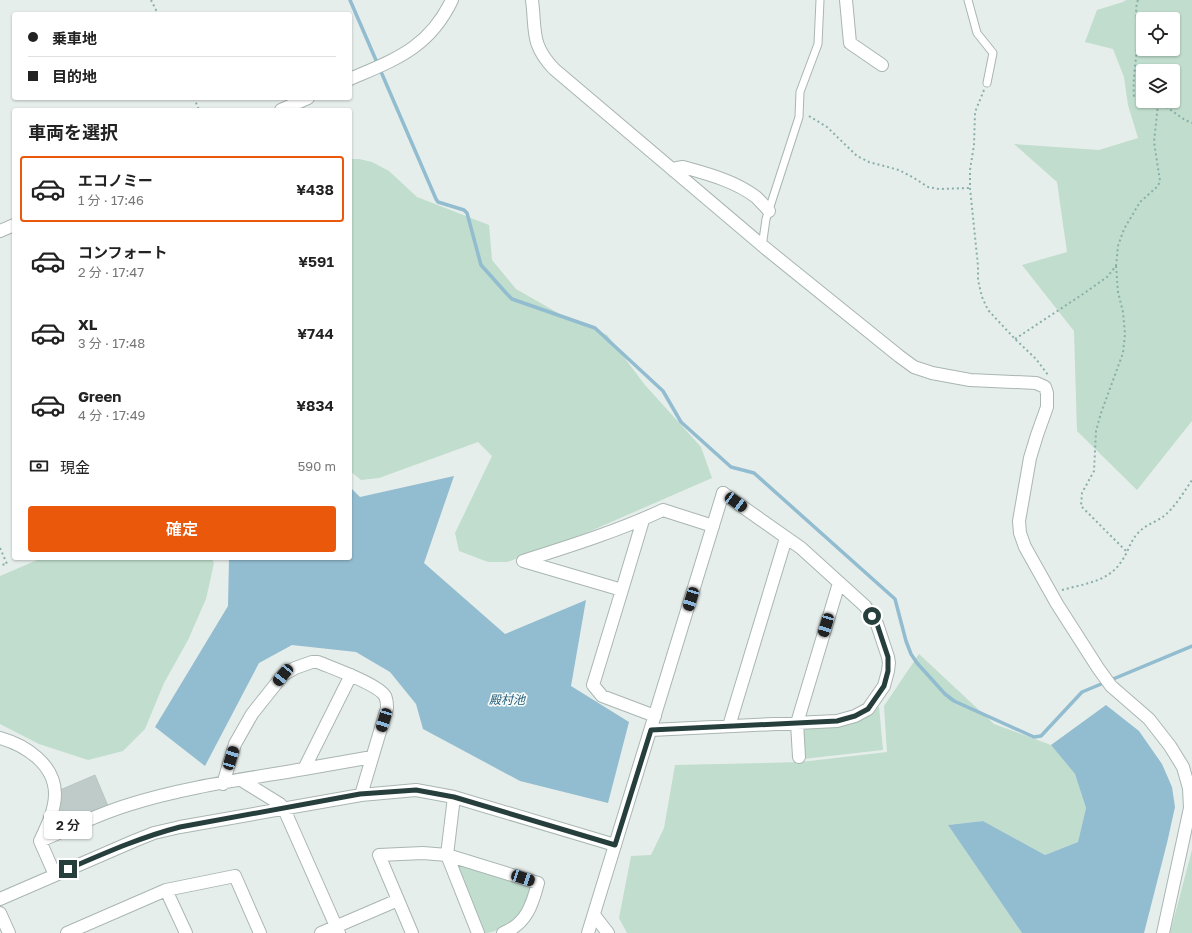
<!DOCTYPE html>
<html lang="ja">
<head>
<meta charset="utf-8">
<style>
	body { margin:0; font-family:"Golos Text","Noto Sans JP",sans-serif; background:#f2f2f2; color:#222; height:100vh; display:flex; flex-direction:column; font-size:15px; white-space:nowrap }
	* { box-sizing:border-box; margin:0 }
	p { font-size:13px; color:#767676 }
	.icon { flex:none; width:22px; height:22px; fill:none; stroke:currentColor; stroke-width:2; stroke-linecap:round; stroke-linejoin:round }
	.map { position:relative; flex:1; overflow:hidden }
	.drawer { position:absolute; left:12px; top:108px; width:340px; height:452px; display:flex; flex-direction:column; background:#fff; border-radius:4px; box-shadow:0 1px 3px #0004 }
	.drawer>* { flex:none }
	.top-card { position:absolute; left:12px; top:12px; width:340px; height:88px; border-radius:4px; box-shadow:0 1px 3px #0004; display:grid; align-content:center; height:88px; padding:0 16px; background:#fff }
	.controls { position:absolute; left:1136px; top:12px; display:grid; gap:8px }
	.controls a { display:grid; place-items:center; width:44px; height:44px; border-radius:4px; background:#fff; box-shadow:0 1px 3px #0004; font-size:20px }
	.end { position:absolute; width:18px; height:18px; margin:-9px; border:5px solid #263f3c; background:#fff; box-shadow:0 0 0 2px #fff }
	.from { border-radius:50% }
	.bubble { position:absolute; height:28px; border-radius:4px; background:#fff; box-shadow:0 1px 3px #0004; font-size:13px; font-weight:600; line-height:28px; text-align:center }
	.car { position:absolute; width:12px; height:24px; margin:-12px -6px; border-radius:5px; box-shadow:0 0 3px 1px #0007; background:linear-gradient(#222 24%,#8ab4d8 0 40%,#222 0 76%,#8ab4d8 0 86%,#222 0) }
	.top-card b { display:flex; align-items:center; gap:14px; height:38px; font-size:15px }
	.top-card b+b { border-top:1px solid #e0e0e0 }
	.top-card i { width:10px; height:10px; background:#222 }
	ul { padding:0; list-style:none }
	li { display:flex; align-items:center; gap:12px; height:66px; margin:0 8px 6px; padding:0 8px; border:2px solid transparent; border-radius:4px }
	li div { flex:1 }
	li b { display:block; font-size:15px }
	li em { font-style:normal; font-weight:600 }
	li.active { border-color:#ea580c }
	li>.icon { width:36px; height:36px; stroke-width:1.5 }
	h2 { padding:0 16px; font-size:18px; line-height:48px }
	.pay { display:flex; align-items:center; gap:10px; height:44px; padding:0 16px; font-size:15px }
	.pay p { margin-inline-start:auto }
	.button { display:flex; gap:8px; margin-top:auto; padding:8px 16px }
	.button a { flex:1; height:46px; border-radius:4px; background:#ea580c; color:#fff; font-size:16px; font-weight:600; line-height:46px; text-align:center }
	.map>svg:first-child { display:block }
	.green { fill:#c0ddcd; fill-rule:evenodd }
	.water { fill:#92bccf }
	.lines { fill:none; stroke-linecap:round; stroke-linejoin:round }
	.stream { stroke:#92bccf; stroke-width:3.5 }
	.building { fill:#becbc8; stroke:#b8c7c3 }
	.service-casing { stroke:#a9b6b3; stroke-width:9 }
	.minor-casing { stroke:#a9b6b3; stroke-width:14 }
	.tertiary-casing { stroke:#a9b6b3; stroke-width:14 }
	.path { stroke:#88afa9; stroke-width:2; stroke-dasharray:2 3; stroke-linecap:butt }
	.service { stroke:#fff; stroke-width:7 }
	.minor { stroke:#fff; stroke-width:12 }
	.tertiary { stroke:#fff; stroke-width:12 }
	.route { stroke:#263f3c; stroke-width:5 }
	.labels { text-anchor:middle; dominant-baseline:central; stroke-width:3.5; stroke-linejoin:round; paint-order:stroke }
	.water-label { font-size:12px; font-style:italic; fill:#235c78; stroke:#f6faf9 }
</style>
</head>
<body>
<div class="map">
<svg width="1192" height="933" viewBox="0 0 1192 933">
	<rect width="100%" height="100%" fill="#e6eeeb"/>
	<!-- green -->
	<path class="green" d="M 1126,0 L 1192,0 L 1192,421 L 1137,490 L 1077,431 L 1074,331 L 1022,265 L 1067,252 L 1057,182 L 1014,144 L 1099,150 L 1138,138 L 1128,105 L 1124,77 L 1113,49 L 1085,42 L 1097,10 L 1123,2 ZM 1143,19 L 1173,19 L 1173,49 L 1143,49 ZM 1143,71 L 1173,71 L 1173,101 L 1143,101 Z
		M 350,159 L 359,159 L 372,162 L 389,171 L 417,197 L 489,225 L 492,260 L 516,289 L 565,317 L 607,335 L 645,385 L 701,447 L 712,478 L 586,533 L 507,562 L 488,562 L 459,551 L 455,533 L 492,456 L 478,442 L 379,478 L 361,480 L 350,471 Z
		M 42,558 L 211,558 L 214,563 L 206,599 L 188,640 L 164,683 L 145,729 L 123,751 L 88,760 L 39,744 L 0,724 L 0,576 Z
		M 919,654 L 994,724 L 1051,745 L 1075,774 L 1086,808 L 1078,842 L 1045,855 L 983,821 L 948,825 L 1022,933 L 627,933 L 619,918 L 631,856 L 651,855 L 664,828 L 675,765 L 801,762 L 887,752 L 884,706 Z
		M 879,706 L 883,750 L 803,759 L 802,731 L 804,729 L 871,714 Z
		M 1192,850 L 1192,933 L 1170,933 Z
		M 459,864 L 529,886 L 532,889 C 524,908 521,918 501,928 C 495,931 491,933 483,933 L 458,869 Z"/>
	<!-- water -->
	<path class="water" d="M 454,476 L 424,563 L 505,634 L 586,600 L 571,686 L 629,722 L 608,803 L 520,781 L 423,729 L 416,704 L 390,672 L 356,652 L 292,645 L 259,663 L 205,766 L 155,727 L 228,606 L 229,558 L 350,558 L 350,487 L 360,497 Z
		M 1106,705 L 1139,731 L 1162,764 L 1172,787 L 1175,807 L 1167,843 L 1144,933 L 1022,933 L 948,825 L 983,821 L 1045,855 L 1078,842 L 1086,808 L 1075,774 L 1051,745 Z"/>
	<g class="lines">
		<!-- stream -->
		<path class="stream" d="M 350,0 L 436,199 L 438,202 L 464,210 L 467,213 L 481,265 L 507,294 L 512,299 L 595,328 L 663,391 L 681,422 L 731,467 L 754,473 L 895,599 L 906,641 L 911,654 L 917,663 L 945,694 L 954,701 L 1034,737 L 1041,736 L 1082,692 L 1192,646"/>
	</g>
	<!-- building -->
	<path class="building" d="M 95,775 L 108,806 L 55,830 L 52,827 L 60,790 Z"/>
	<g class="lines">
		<defs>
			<path id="service" d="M 968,0 L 977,33 L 993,53 L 987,83
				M 760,243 L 763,240 L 766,219 L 799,117 L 800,92 L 818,44 L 820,0"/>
			<path id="minor" d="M 532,0 C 536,30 530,44 554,69 L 764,247 L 899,356 L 914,367 L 932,373 L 970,380 L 1036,383 L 1045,387 L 1047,393 L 1047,407 L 1037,435 L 1030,458 L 1019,521 L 1020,533 L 1025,547 L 1057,604 L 1098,668 L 1111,686 L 1149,719 L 1170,746 L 1183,767 L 1189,788 L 1190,808 L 1163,933
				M 846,0 L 850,43 L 882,65
				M 674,171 L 677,168 L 683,167 C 708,174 735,181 756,197 C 760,201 765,206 769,211
				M 622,590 L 643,520
				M 655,716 L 602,696 L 593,685 L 622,590 L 523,561 C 570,546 618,531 663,510 L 713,526
				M 729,726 L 786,538
				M 651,730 L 837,721 L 855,716 L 868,709 L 884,686 L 888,671 L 889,663 L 888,657 L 877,624 L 865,606 L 801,548 L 723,493
				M 0,738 C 25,745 55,764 55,794 C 55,810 47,826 40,841
				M 799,757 L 797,723 L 839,583
				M 304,769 L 372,757
				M 241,780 L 280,804 L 284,809 L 339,933
				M 223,784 L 235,744 L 252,714 L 283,675 L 295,668 L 312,662 L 318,662 C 332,668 378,684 385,696 C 387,700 387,704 387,708 L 361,795
				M 454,797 L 447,855 L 478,933
				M 40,841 C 69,829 98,814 128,805 C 184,787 246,779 304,769 L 351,675
				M 40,841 L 55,875
				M 166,890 L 186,933
				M 0,899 L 134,841 L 154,833 L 180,827 L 361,795 L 416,790 L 454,797 L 615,845
				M 0,913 L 9,933
				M 594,915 L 608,933
				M 67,933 L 166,890 L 235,876 L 260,933
				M 321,933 L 398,900
				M 412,933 L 379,855 L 423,853 L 447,855 L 538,883 C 532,906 526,924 503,933"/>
			<path id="tertiary" d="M 350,79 C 396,59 429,48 452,0
				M 281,110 L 308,98
				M 0,231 L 14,225
				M 588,933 L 723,493"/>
		</defs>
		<!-- service casing -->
		<use href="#service" class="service-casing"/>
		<!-- minor casing -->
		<use href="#minor" class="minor-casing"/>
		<!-- tertiary casing -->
		<use href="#tertiary" class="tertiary-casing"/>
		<!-- path -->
		<path class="path" d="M 151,0 L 158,14
			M 1138,0 C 1134,10 1138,20 1138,31 C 1138,53 1132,75 1134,97 L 1143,100
			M 984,90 L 975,112 L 974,145 L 970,170 L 970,188 L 978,266 L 978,280 L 982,297 L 988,310 L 1015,339 L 1036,359 L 1048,375
			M 194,98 L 199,110
			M 1147,101 L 1165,106 L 1185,120 L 1192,123
			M 809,116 L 827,127 L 857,156 L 869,162 L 899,170 L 914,178 L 928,187 L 939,189 L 970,188
			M 1116,266 L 1118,292 L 1123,312 L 1125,334 L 1123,353 L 1101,413 L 1096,431 L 1094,471 L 1082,493 L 1081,506 L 1127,552
			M 1015,339 L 1083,294 L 1107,277 L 1116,266 L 1118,246 L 1124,229 L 1140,202 L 1158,186 L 1160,181 L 1154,142 L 1158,104
			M 0,548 L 7,564 L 0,565
			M 1062,590 C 1083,584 1108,582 1121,562 C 1128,553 1130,541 1138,533 C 1145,525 1156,522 1164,516 C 1175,507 1184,492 1192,480"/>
		<!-- service -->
		<use href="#service" class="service"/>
		<!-- minor -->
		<use href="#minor" class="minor"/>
		<!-- tertiary -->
		<use href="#tertiary" class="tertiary"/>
	</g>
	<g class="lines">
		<!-- route -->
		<path class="route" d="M 68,869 C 105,853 141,837 180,827 L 360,794 L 416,790 L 454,797 L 615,845 L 651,730 L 837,721 L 855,716 L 868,709 L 884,686 L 888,671 L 888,657 L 877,624 L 872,616"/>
	</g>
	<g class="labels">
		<!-- water labels -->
		<g class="water-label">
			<text x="507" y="699">殿村池</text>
		</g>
	</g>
</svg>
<div class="controls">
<a><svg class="icon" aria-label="locate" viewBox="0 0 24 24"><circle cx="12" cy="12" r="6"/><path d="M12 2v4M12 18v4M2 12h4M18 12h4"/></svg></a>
<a><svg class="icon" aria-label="layers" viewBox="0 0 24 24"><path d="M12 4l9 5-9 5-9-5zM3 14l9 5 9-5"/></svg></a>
</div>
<i class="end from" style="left:872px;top:616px"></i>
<i class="end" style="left:68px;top:869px"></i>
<div class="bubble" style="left:44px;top:811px;width:48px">2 分</div>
<i class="car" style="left:736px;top:502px;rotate:126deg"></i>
<i class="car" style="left:691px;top:599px;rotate:197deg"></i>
<i class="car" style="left:826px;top:625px;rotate:197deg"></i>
<i class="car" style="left:283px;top:675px;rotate:219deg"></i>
<i class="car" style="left:384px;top:720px;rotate:197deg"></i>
<i class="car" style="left:231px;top:758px;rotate:17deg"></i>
<i class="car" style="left:523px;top:878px;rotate:108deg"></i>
<div class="top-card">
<b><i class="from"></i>乗車地</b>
<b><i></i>目的地</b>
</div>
<section class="drawer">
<h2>車両を選択</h2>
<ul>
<li class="active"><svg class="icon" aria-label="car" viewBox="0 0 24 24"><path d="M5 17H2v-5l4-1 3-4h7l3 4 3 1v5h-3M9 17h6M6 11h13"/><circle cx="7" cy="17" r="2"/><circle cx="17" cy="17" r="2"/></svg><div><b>エコノミー</b><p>1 分 · 17:46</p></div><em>¥438</em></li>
<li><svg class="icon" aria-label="car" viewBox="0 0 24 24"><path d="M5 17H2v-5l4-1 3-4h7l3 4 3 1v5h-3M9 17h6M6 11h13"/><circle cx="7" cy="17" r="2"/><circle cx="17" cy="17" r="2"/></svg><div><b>コンフォート</b><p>2 分 · 17:47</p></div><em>¥591</em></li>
<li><svg class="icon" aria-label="car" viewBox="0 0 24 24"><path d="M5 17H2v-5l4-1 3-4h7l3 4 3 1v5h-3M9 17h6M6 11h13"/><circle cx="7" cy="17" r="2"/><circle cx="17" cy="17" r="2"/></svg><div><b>XL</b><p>3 分 · 17:48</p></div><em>¥744</em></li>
<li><svg class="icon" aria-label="car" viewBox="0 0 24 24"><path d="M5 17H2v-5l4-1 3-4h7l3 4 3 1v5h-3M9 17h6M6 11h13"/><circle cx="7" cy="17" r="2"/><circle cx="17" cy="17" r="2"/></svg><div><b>Green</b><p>4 分 · 17:49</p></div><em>¥834</em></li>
</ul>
<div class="pay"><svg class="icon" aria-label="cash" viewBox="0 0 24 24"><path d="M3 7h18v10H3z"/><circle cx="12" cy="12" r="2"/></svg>現金<p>590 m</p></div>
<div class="button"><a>確定</a></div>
</section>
</div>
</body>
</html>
